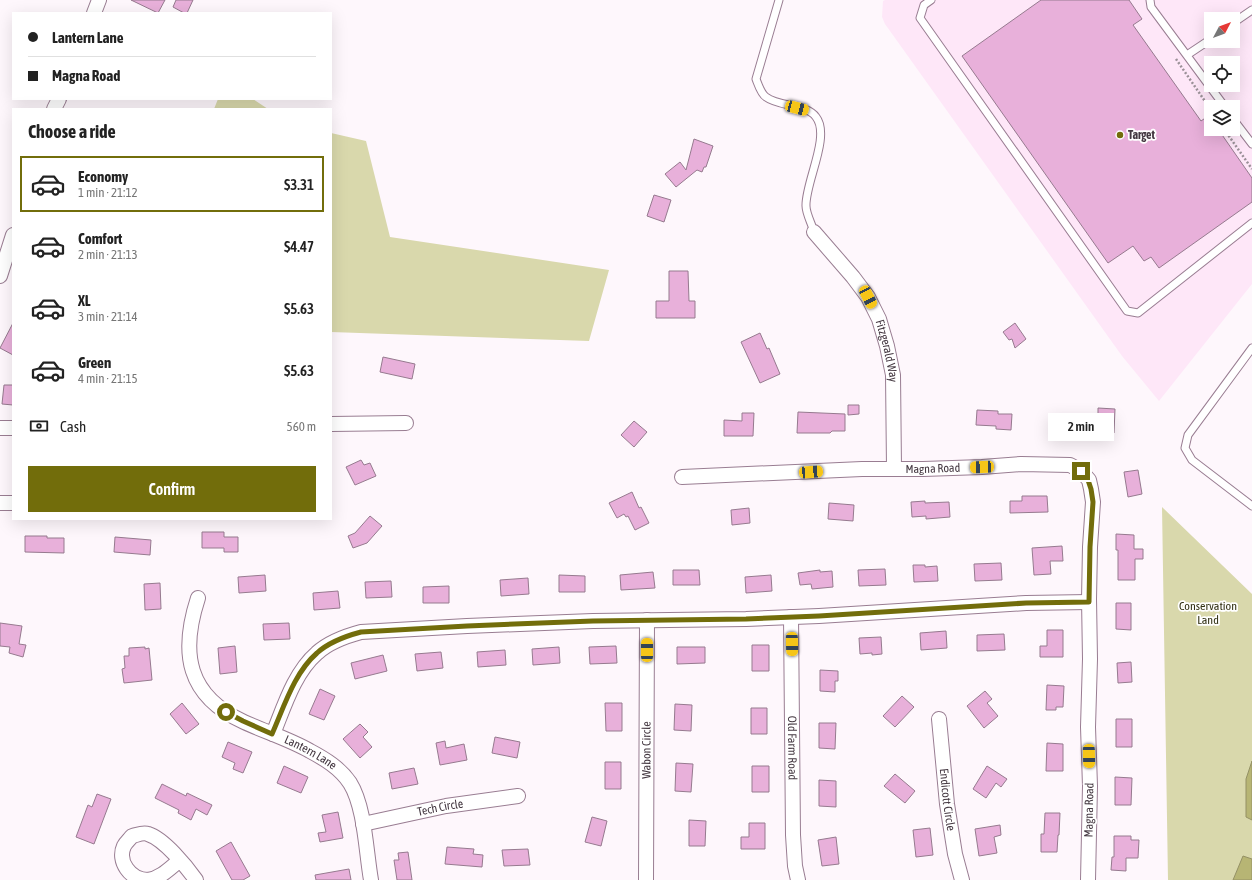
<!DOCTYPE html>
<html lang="en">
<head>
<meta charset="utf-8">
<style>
	body { margin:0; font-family:"Asap Condensed",sans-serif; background:#f6f6f6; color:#222; height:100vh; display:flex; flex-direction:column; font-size:15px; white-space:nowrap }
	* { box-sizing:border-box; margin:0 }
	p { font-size:13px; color:#767676 }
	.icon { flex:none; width:22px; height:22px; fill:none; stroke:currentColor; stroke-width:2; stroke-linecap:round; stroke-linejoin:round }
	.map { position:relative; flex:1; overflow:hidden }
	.details { position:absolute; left:12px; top:108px; width:320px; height:412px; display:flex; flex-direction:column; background:#fff; border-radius:0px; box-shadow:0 4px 16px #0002 }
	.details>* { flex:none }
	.guide { position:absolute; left:12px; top:12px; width:320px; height:88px; border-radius:0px; box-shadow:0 4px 16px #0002; display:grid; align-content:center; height:88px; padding:0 16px; background:#fff }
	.needle { width:26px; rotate:49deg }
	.fabs { position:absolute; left:1204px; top:12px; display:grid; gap:8px }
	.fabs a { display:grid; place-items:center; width:36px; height:36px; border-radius:0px; background:#fff; box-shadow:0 4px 16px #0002; font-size:20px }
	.end { position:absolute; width:18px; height:18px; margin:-9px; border:5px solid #726d0b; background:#fff; box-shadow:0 0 0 2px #fff }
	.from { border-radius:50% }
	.bubble { position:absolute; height:28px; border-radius:0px; background:#fff; box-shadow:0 4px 16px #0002; font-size:13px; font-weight:600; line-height:28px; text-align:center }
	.car { position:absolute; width:12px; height:24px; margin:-12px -6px; border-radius:5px; box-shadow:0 0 3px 1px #0007; background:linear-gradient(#f5c518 24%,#345 0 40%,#f5c518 0 76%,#345 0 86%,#f5c518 0) }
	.guide b { display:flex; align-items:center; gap:14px; height:38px; font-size:15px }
	.guide b+b { border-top:1px solid #e0e0e0 }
	.guide i { width:10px; height:10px; background:#222 }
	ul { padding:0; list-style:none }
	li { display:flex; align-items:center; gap:12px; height:56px; margin:0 8px 6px; padding:0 8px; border:2px solid transparent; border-radius:0px }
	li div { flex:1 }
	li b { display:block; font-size:15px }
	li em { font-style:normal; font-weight:600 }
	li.active { border-color:#726d0b }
	li>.icon { width:36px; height:36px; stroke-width:1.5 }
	h2 { padding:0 16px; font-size:18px; line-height:48px }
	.pay { display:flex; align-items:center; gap:10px; height:44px; padding:0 16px; font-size:15px }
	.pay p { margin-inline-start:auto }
	.action { display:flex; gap:8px; margin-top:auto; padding:8px 16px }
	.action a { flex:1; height:46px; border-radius:0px; background:#726d0b; color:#fff; font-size:16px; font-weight:600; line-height:46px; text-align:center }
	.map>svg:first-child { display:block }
	.built { fill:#fee7f8; fill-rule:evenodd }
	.green { fill:#d9d8ac }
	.water { fill:#b7b574; stroke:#949065 }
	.building { fill:#e8b0da; stroke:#967a8f }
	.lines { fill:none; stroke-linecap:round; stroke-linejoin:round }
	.service-casing { stroke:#997d92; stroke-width:9 }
	.minor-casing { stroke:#997d92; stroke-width:16 }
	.path { stroke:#9b9198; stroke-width:2.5; stroke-dasharray:2 2; stroke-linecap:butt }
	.service { stroke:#fff; stroke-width:7 }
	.minor { stroke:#fff; stroke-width:14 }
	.route { stroke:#726d0b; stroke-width:5 }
	.poi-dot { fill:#726d0b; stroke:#fff; stroke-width:1.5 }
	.labels { text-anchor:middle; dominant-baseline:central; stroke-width:3.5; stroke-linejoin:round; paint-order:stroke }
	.poi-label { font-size:12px; font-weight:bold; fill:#443841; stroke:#fff; text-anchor:start }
	.street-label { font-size:12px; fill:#443841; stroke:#fff }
	.park-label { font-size:12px; fill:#313013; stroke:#fff }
</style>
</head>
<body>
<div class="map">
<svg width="1252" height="880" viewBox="0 0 1252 880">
	<rect width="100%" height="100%" fill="#fef7fc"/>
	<!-- built -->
	<path class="built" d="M 885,0 L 1252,0 L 1252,284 L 1159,401 L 1122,356 L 885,24 L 882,17 L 883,1 ZM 1211,19 L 1233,19 L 1233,41 L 1211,41 ZM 1211,63 L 1233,63 L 1233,85 L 1211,85 ZM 1211,107 L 1233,107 L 1233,129 L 1211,129 Z"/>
	<!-- green -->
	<path class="green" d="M 218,99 L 253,99 L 268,109 L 214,109 Z
		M 331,133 L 366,141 L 390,237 L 609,270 L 589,341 L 331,332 Z
		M 1162,507 L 1252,594 L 1252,880 L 1168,880 Z"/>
	<!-- water -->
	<path class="water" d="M 1252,761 L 1252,820 L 1246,817 L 1246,779 Z
		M 1243,856 L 1252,859 L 1252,880 L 1233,880 Z"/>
	<!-- building -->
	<path class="building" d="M 131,0 L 165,0 L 158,13 Z
		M 176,0 L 193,0 L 187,13 L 184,13 L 173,7 Z
		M 1041,0 L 1129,0 L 1142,19 L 1133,25 L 1201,121 L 1211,114 L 1211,129 L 1218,129 L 1252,178 L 1252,202 L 1159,268 L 1151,257 L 1144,261 L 1133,246 L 1108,263 L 962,56 Z
		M 694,139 L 713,146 L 706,167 L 704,167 L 702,172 L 697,170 L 676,187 L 665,174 L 680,162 L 686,170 Z
		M 654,195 L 671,200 L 664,222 L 647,216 Z
		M 669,271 L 688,271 L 689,301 L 695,301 L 695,318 L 656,318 L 656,301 L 669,301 Z
		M 13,323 L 13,355 L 0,348 Z
		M 1015,323 L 1026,339 L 1015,348 L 1012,339 L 1009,340 L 1003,332 Z
		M 760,333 L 767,349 L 769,348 L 780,374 L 760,383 L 741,342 Z
		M 383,357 L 415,364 L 412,379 L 380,372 Z
		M 4,385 L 13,385 L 13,405 L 2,404 Z
		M 848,405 L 859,405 L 859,414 L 848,415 Z
		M 1098,408 L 1115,409 L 1114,433 L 1085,431 L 1086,414 L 1098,415 Z
		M 977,410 L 998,411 L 998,414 L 1012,414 L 1011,430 L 996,429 L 996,426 L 976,425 Z
		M 798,412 L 845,414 L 845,431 L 832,431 L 830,433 L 797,433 Z
		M 742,413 L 754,413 L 753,436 L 724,436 L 724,420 L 742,421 Z
		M 634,421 L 647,432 L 634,447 L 621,435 Z
		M 361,460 L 364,465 L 370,463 L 376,476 L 355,485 L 346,467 Z
		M 1138,470 L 1142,494 L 1128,497 L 1124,472 Z
		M 632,492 L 639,508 L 641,507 L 649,523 L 635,530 L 628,516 L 626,517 L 624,514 L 617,518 L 609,503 Z
		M 1022,496 L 1047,496 L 1048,512 L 1010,513 L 1010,501 L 1022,501 Z
		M 925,501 L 925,503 L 949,502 L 950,517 L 926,519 L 926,516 L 912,517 L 911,502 Z
		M 829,503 L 854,505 L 853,521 L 828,519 Z
		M 749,508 L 750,523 L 732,525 L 731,510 Z
		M 370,516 L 382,526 L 367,543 L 353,548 L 348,536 L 355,533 Z
		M 202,532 L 224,532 L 224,537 L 238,537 L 238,552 L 224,552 L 224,548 L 202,548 Z
		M 1116,534 L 1134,535 L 1134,549 L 1143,549 L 1143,559 L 1135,559 L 1135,580 L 1118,580 L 1118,550 L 1116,550 Z
		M 25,536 L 47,536 L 47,538 L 64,538 L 64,553 L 25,552 Z
		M 115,537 L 151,540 L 150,555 L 114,552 Z
		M 1062,546 L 1063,561 L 1050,561 L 1051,574 L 1034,575 L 1032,548 Z
		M 1001,563 L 1002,580 L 975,581 L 974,564 Z
		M 913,565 L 925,565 L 925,567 L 937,566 L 938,581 L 914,582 Z
		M 885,569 L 886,585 L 859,586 L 858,570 Z
		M 673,570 L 699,570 L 700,585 L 673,585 Z
		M 820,570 L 820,572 L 832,571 L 833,587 L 812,589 L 811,584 L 800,585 L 798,573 Z
		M 653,572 L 655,588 L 621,590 L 620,575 Z
		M 265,575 L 266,591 L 239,593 L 238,577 Z
		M 559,575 L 585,576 L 585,592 L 559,592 Z
		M 771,575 L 772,591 L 746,593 L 745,577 Z
		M 528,578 L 529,594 L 501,596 L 500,580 Z
		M 391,581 L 392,597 L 366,598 L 365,582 Z
		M 160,583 L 161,609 L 145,610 L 144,584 Z
		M 449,586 L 449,603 L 423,603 L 423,587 Z
		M 338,591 L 340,608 L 314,610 L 313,593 Z
		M 1116,603 L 1131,603 L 1131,630 L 1116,629 Z
		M 0,623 L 22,626 L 19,644 L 26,645 L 23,657 L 9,653 L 10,647 L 0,646 Z
		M 289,623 L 290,639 L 264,640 L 263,624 Z
		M 1047,630 L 1063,630 L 1063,657 L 1040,657 L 1040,646 L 1047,646 Z
		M 946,631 L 947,648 L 921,650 L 920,633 Z
		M 1004,634 L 1005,650 L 977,651 L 977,635 Z
		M 881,637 L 882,654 L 872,655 L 872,653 L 860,654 L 859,638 Z
		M 752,645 L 769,645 L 769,671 L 752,671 Z
		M 235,646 L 237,672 L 220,674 L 218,648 Z
		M 616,646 L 617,663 L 590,664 L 589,647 Z
		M 145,647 L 145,649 L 149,648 L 152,680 L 124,683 L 122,669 L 125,668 L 124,656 L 129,656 L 129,648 Z
		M 559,647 L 560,663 L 533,665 L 532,649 Z
		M 677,647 L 705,647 L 705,663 L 677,664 Z
		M 505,650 L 506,665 L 478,667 L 477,652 Z
		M 441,652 L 443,668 L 417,671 L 415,654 Z
		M 383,655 L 387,671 L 355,679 L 351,663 Z
		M 1131,662 L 1132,682 L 1118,683 L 1117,663 Z
		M 820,670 L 838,671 L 838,681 L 835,681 L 835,692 L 820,691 Z
		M 1047,685 L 1064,686 L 1063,707 L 1056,707 L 1056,710 L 1046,710 Z
		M 320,689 L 335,696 L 324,720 L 309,714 Z
		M 985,691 L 992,699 L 987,703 L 998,716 L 984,728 L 967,706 Z
		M 902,696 L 914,707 L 895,727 L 883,716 Z
		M 182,703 L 199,724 L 186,734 L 170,714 Z
		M 605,703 L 622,703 L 622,731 L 606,731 Z
		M 675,704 L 692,705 L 691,731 L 674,730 Z
		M 751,708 L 767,708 L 767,734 L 751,734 Z
		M 1116,719 L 1132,719 L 1132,747 L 1116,747 Z
		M 819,723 L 836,723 L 835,749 L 819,748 Z
		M 360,724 L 368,732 L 363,737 L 372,747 L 360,758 L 343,739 Z
		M 495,737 L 520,742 L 517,758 L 492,753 Z
		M 445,741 L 446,748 L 464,744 L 467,760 L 440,765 L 436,743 Z
		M 228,742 L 252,752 L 243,773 L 233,769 L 235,763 L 222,757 Z
		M 1047,743 L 1063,744 L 1063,771 L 1046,771 Z
		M 605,762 L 621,762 L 621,789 L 605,789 Z
		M 676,763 L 693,764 L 691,792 L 675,791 Z
		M 284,766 L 308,777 L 301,793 L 277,783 Z
		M 752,766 L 769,766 L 769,792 L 752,792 Z
		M 987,766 L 1007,779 L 1001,787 L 996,783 L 986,798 L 973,789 Z
		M 414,768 L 418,784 L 392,789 L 389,773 Z
		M 895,774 L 915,791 L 905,803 L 884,786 Z
		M 1115,777 L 1132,778 L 1131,805 L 1115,805 Z
		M 819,780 L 836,781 L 836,807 L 819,806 Z
		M 162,784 L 186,796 L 187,793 L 212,805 L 207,815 L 196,809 L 191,820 L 178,813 L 179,810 L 155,798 Z
		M 97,794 L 111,799 L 94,844 L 76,837 L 88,805 L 92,807 Z
		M 338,812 L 343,838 L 320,842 L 318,833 L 326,832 L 322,815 Z
		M 1045,813 L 1060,813 L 1059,835 L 1058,835 L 1057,852 L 1041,852 L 1041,834 L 1044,834 Z
		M 592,817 L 607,821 L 601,846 L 585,842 Z
		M 689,820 L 706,821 L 705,846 L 689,846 Z
		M 749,823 L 765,823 L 765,849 L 741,849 L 741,837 L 749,837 Z
		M 1000,825 L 1001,835 L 994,837 L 997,853 L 979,856 L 975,829 Z
		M 930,828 L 933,855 L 916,857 L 913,830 Z
		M 1114,836 L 1131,836 L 1131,840 L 1139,840 L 1138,858 L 1126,858 L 1126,871 L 1111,870 L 1112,857 L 1114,857 Z
		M 836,837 L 839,864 L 822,866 L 818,840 Z
		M 231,842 L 250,876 L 243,880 L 232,880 L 216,851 Z
		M 447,847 L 474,849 L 473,854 L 483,855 L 482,867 L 445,864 Z
		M 528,849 L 530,865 L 504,866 L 502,850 Z
		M 408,852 L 412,880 L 397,880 L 394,860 L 399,860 L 398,853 Z
		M 349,869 L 351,880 L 316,880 L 315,875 Z"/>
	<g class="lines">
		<defs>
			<path id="service" d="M 779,0 L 756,79 C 758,84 761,94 766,97 C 779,107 807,104 816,117 C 831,136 805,183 806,206 C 806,214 812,224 814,232
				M 931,0 L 924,5 L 920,18 L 1127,311 L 1138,313 L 1252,223
				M 1150,0 L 1151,7 L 1225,107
				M 1233,23 L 1252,10
				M 1187,55 L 1211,39
				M 1233,119 L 1252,144
				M 1252,348 L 1188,435 L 1185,448 L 1192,460 L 1252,506"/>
			<g id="minor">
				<path d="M 94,13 L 99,0"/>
				<path d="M 54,109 L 59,99"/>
				<path id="s1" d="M 814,232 L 853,277 L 868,297 L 879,319 L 887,346 L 893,375 L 894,468"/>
				<path d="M 0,276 L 13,235"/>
				<path d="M 331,424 L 406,423"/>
				<path d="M 0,428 L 13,428"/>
				<path id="s2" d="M 682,477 L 862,469 L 923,469 L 982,467 L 1021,464 L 1070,465 L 1081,471 L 1089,480 L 1091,489 L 1093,502 L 1090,547 L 1089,599 L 1090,659 L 1088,727 L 1090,786 L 1088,880"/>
				<path d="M 0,503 L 13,503"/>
				<path id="s3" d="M 198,598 C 180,653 187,696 244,722 C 266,732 289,739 310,751 C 325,759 340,768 350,783 C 365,807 366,852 371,880"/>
				<path id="s4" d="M 791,617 L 793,835 L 795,866 L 798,880"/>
				<path id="s5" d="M 939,719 L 947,804 L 955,854 L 962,880"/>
				<path d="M 273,734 C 284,707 294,673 317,653 C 329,642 346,636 361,632 L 467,626 L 593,621 L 746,619 L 819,616 L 1026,603 L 1089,602"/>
				<path id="s6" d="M 363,824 L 446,806 L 518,796"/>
				<path d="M 180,860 C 170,868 161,878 148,880 C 130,880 117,861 124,846 C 126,842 130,839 132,836 C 137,835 143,832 148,834 C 164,839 186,866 196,880"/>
				<path id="s7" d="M 646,880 L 647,620"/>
			</g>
		</defs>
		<!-- service casing -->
		<use href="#service" class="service-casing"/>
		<!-- minor casing -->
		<use href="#minor" class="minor-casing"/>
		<!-- path -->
		<path class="path" d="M 1176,59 L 1211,110
			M 1224,129 L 1252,169"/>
		<!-- service -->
		<use href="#service" class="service"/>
		<!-- minor -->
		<use href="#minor" class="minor"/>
	</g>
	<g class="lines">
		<!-- route -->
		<path class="route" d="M 226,712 L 243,721 L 272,734 C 284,707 294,673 317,653 C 329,642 346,636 361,632 L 467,626 L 593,621 L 746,619 L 819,616 L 1026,603 L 1089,602 L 1090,547 L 1093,502 L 1091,489 L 1088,480 L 1081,471"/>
	</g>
	<!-- markers -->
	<circle class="poi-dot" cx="1120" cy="135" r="4"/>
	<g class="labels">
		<!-- poi labels -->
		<g class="poi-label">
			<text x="1128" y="135">Target</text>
		</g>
		<!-- street labels -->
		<g class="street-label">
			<text stroke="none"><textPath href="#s1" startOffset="142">Fitzgerald Way</textPath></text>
			<text stroke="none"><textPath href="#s2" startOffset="251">Magna Road</textPath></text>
			<text stroke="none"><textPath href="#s4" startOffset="131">Old Farm Road</textPath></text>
			<text stroke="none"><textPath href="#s7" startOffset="130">Wabon Circle</textPath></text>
			<text stroke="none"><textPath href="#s3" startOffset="222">Lantern Lane</textPath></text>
			<text stroke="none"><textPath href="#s5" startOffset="81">Endicott Circle</textPath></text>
			<text stroke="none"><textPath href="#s6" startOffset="79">Tech Circle</textPath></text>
			<text transform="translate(1089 810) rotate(-89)">Magna Road</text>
		</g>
		<!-- park labels -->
		<g class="park-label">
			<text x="1208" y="606">Conservation<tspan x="1208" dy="14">Land</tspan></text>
		</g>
	</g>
</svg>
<div class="fabs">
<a><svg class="needle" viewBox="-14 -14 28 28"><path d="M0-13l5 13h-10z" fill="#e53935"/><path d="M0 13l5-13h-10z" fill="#767676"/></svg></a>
<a><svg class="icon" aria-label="locate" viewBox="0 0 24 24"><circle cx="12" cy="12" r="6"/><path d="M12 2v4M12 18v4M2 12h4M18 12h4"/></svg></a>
<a><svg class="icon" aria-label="layers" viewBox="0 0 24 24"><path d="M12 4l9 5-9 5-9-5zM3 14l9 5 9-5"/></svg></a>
</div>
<i class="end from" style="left:226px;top:712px"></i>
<i class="end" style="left:1081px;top:471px"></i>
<div class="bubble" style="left:1048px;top:413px;width:66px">2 min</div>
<i class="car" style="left:797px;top:108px;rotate:105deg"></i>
<i class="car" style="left:868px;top:297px;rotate:153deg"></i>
<i class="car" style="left:982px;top:467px;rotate:268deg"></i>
<i class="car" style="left:811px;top:472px;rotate:86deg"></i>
<i class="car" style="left:792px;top:644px;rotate:179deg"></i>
<i class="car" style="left:647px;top:650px;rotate:0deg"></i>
<i class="car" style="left:1089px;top:756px;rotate:179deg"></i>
<div class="guide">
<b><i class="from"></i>Lantern Lane</b>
<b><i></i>Magna Road</b>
</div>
<section class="details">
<h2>Choose a ride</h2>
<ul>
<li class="active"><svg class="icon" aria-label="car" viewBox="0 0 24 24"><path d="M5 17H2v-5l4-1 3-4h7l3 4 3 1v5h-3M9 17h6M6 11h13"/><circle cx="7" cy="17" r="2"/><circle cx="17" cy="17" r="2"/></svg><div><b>Economy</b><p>1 min · 21:12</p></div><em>$3.31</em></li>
<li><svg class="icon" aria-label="car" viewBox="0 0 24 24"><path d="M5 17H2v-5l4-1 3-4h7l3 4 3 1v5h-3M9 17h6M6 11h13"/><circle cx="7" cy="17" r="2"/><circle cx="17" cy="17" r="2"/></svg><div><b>Comfort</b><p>2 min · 21:13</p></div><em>$4.47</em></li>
<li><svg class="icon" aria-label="car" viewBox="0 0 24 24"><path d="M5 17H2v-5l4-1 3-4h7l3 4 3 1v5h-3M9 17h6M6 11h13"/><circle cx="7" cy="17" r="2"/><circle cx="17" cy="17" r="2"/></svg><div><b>XL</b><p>3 min · 21:14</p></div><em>$5.63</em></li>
<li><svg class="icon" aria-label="car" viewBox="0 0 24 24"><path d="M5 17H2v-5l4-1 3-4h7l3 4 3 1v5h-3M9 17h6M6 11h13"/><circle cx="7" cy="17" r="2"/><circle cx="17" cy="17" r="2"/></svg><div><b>Green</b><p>4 min · 21:15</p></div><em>$5.63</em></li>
</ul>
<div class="pay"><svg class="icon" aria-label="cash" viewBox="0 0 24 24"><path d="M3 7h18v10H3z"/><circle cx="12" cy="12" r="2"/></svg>Cash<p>560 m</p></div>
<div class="action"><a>Confirm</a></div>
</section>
</div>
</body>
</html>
